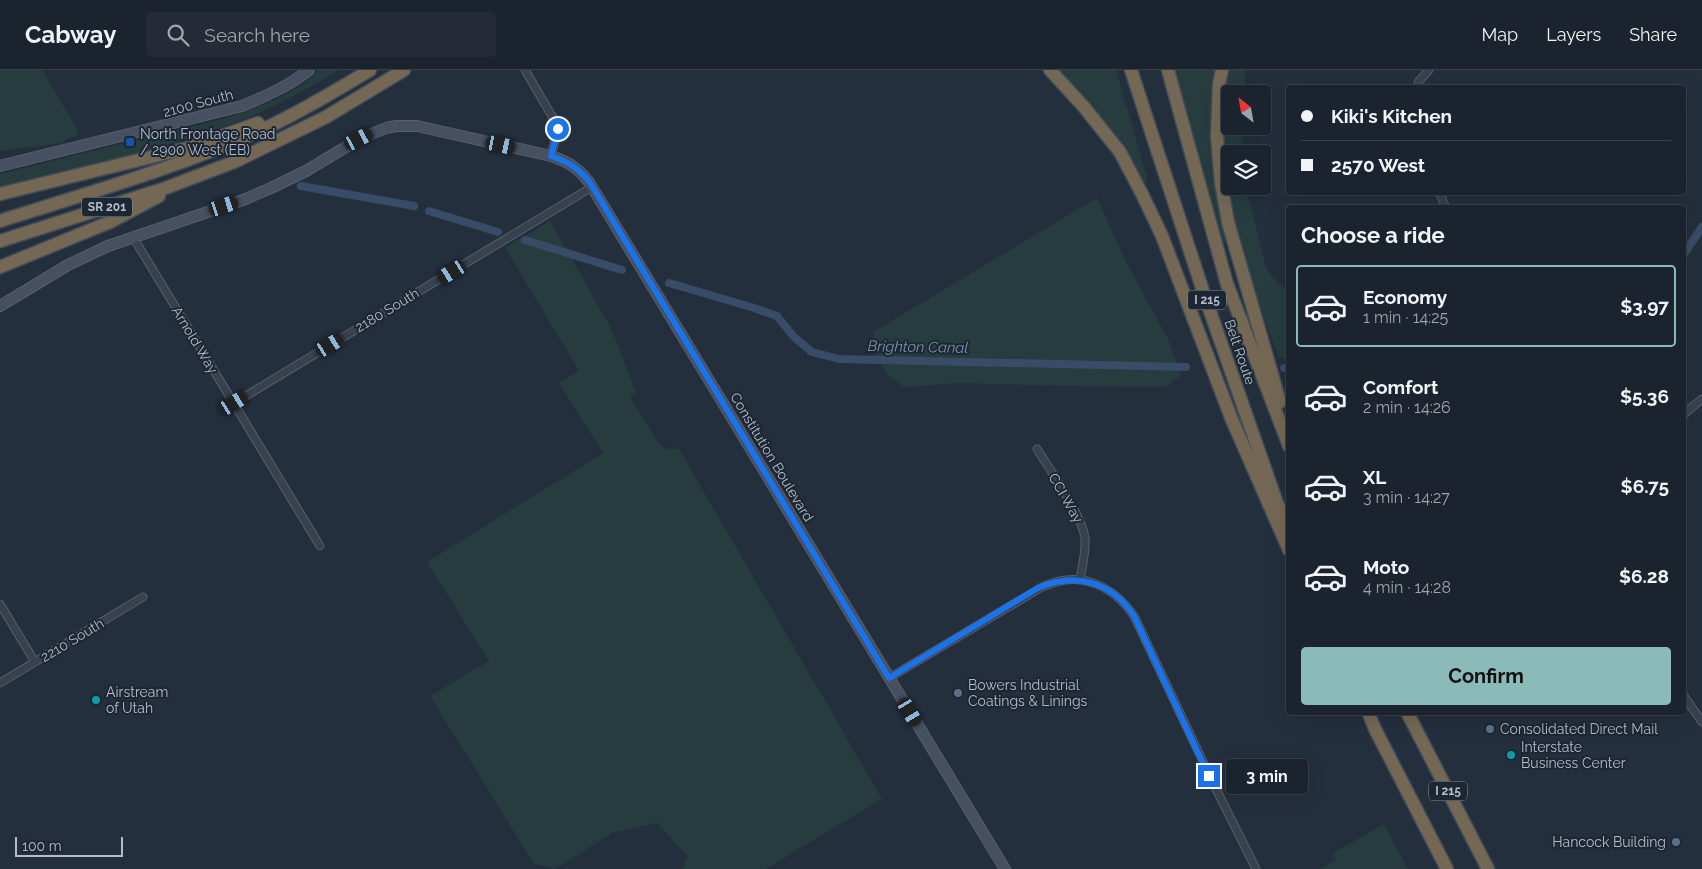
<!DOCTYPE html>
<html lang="en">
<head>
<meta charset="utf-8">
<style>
	body { margin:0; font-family:Raleway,sans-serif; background:#242b36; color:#f1f3f6; height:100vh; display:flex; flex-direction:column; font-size:19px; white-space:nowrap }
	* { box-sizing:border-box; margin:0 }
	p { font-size:16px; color:#a0a4aa }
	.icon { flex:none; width:28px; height:28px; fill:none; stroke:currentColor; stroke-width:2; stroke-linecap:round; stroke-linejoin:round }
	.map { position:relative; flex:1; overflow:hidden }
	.sheet { position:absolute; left:1286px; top:135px; width:400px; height:510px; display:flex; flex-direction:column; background:#1b232e; border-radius:5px; box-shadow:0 5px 20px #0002,0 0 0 1px #39404a }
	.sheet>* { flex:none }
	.hud { position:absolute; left:1286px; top:15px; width:400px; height:110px; border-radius:5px; box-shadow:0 5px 20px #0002,0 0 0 1px #39404a; display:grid; align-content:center; height:110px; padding:0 15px; background:#1b232e }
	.needle { width:32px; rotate:329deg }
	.fabs { position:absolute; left:1221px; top:15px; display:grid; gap:10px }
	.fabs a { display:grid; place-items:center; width:50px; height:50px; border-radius:5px; background:#1b232e; box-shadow:0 5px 20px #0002,0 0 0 1px #39404a; font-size:25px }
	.scale { position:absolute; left:15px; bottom:12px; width:108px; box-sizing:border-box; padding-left:5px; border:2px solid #b4bcc9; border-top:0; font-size:14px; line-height:18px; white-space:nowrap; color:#b4bcc9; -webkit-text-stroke:4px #1d2633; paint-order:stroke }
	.end { position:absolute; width:22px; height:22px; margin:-11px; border:6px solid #1a73e8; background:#fff; box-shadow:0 0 0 2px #fff }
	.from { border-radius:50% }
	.bubble { position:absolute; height:35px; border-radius:5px; background:#1b232e; box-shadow:0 5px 20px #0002,0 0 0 1px #39404a; font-size:16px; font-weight:700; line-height:35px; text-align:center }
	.car { position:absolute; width:15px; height:30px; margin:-15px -8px; border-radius:6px; box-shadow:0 0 4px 1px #0007; background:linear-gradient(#222 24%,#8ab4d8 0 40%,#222 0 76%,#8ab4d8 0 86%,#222 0) }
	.hud b { display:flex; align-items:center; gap:18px; height:48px; font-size:19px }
	.hud b+b { border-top:1px solid #39404a }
	.hud i { width:12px; height:12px; background:#f1f3f6 }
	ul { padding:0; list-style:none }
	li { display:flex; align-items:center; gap:15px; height:82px; margin:0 10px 8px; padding:0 5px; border:2px solid transparent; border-radius:5px }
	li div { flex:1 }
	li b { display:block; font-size:19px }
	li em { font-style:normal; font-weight:700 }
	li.current { border-color:#8bbbb9 }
	li>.icon { width:45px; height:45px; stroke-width:1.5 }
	h2 { padding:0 15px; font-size:22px; line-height:60px }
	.primary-button { display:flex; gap:10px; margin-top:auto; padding:10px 15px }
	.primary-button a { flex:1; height:58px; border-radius:5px; background:#8bbbb9; color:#111; font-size:20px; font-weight:700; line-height:58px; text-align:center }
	header { display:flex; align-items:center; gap:30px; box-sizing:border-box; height:70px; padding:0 25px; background:#1b232e; border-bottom:1px solid #39404a }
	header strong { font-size:24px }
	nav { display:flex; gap:28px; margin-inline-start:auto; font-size:18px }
	.search { width:350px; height:45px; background:#242b36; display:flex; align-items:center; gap:12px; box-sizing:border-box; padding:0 18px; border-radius:5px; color:#a0a4aa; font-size:19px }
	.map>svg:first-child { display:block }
	.green { fill:#263c3f }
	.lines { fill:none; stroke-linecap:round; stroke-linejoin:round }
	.canal { stroke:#394c67; stroke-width:8 }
	.street-casing { stroke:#565f6c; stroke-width:9 }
	.secondary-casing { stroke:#565f6c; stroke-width:12 }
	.highway-casing { stroke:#434c59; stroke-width:15 }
	.street { stroke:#38414e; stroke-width:7 }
	.secondary { stroke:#465061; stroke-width:10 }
	.highway { stroke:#746855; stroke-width:12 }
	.route { stroke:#1a73e8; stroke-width:6 }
	.transit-dot { fill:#1a4fb4; stroke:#1d2633; stroke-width:2 }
	.service-dot { fill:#5c6f8a; stroke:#1d2633; stroke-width:2 }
	.culture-dot { fill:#0f9aa8; stroke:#1d2633; stroke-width:2 }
	.labels { text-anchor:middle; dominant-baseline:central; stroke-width:4; stroke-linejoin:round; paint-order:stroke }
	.shield { fill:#1d2633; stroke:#878f9c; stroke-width:1 }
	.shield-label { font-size:12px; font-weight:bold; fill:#b4bcc9 }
	.street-label { font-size:14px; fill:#b4bcc9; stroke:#1d2633 }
	.poi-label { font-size:14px; fill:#b4bcc9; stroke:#1d2633; text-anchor:start }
	.water-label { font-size:15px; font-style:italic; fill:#7c92b1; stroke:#1d2633 }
</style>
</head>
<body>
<header>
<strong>Cabway</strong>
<div class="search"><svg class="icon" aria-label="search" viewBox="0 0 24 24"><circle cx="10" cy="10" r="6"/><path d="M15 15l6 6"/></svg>Search here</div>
<nav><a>Map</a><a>Layers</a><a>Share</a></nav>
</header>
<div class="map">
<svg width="1702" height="799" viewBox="0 0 1702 799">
	<rect width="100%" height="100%" fill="#242f3e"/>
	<!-- green -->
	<path class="green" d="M 0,0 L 42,0 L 78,61 L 77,66 L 66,69 L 63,73 L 0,81 Z
		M 319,0 L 339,0 C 304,21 268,41 230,54 C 156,82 77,97 0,117 L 0,104 C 48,92 96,80 144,68 C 195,56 284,39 319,0 Z
		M 1058,0 L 1116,0 L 1148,111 L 1145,114 C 1119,72 1092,35 1058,0 Z
		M 1173,0 L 1217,0 L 1228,172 L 1223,173 Z
		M 1225,0 L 1246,0 L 1243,24 L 1230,24 L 1230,56 L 1241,56 L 1243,84 L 1230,84 L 1230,116 L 1246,116 L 1265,195 L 1271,205 L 1289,224 L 1289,288 L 1279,288 L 1255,223 L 1241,189 L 1225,120 L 1220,45 Z
		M 1097,128 L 1125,190 L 1168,269 L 1181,305 L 1165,317 L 1074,316 L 961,313 L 904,317 L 888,306 L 876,286 L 873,262 Z
		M 550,151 L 612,260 L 636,322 L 630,326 L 659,374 L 668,379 L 679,379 L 882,729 L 766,799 L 682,799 L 688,787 L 657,753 L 614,762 L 555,799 L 534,794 L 430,626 L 489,591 L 427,492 L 603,383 L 559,313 L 579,301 L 505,178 Z
		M 1384,754 L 1408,799 L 1320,799 L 1336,790 L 1333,783 Z"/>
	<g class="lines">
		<!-- canal -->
		<path class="canal" d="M 301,116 L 414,136
			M 429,141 L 498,162
			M 525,170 L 622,200
			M 1684,184 L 1702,157
			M 669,213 L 751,237 L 777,246 L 794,267 L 812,282 L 839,289 L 1186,297
			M 1284,298 L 1289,298"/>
		<defs>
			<path id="street" d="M 525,0 L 556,53 L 558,59 L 551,86
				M 1416,18 L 1419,11 L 1429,0
				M 1439,122 L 1446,138
				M 133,167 L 320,476
				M 234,333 L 592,117
				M 1684,344 L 1702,329
				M 1037,379 C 1050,400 1082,445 1085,468 C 1086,482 1082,497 1080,510
				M 0,534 L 35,592
				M 889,608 L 1042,517 C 1048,515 1054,512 1060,511 C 1090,504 1118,522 1134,546 L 1216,719 L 1256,799
				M 0,613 L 143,527
				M 1684,626 L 1702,652"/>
			<path id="secondary" d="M 0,96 L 242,36 C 266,26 289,16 309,0
				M 0,236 L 68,195 L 108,176 L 243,130 L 271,118 L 306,101 L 359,69 L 386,58 L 396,56 L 417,56 L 551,86 C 569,92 582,100 592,117 L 1005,799"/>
			<path id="highway" d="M 1050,0 L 1084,37 L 1120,82 L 1143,126 L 1162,166 L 1232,350 L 1289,480
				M 1131,0 L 1204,224 L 1277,433 L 1289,458
				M 1168,0 L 1227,214 L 1289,376
				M 1222,0 L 1219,14 L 1217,66 L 1221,113 L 1228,152 L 1280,332
				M 0,124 L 188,78 L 258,53
				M 0,151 C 91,122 184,96 270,56 C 305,39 337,20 370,0
				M 0,171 L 163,119 L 234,92 L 326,47 L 404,0
				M 0,197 L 110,152 L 159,126
				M 1368,642 L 1375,659 L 1447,799
				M 1407,642 L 1488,799"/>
		</defs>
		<!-- street casing -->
		<use href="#street" class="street-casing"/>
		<!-- secondary casing -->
		<use href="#secondary" class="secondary-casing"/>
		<!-- highway casing -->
		<use href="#highway" class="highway-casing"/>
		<!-- street -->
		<use href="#street" class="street"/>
		<!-- secondary -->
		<use href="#secondary" class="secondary"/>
		<!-- highway -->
		<use href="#highway" class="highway"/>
	</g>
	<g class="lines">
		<!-- route -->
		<path class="route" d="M 558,59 L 551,86 C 569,92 582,100 592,116 L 889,608 L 1038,518 C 1075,502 1111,511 1134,546 L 1209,706"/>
	</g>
	<!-- markers -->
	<rect class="transit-dot" x="125" y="67" width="10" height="10" rx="2.5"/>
	<g class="service-dot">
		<circle cx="958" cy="623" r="5"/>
		<circle cx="1490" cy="659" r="5"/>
		<circle cx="1676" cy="772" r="5"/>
	</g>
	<g class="culture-dot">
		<circle cx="96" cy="630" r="5"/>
		<circle cx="1511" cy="685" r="5"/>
	</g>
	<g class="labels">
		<!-- shield labels -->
		<g class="shield">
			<rect x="82" y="127.5" width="50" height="19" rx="4"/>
			<rect x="1188" y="220.5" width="38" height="19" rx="4"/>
			<rect x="1429" y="711.5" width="38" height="19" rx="4"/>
		</g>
		<g class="shield-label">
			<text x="107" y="137">SR 201</text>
			<text x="1207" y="230">I 215</text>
			<text x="1448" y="721">I 215</text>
		</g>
		<!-- street labels -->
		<g class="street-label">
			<text transform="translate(198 33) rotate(-15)">2100 South</text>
			<text transform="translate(387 240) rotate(-31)">2180 South</text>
			<text transform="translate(195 270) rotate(59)">Arnold Way</text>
			<text transform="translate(1240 282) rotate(71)">Belt Route</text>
			<text transform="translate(772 387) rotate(59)">Constitution Boulevard</text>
			<text transform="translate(1066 428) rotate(60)">CCI Way</text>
			<text transform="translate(72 570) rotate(-31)">2210 South</text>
		</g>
		<!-- poi labels -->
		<g class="poi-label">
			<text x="140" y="64">North Frontage Road<tspan x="140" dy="16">/ 2900 West (EB)</tspan></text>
			<text x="968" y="615">Bowers Industrial<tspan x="968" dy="16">Coatings &amp; Linings</tspan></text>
			<text x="106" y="622">Airstream<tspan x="106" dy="16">of Utah</tspan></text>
			<text x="1500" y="659">Consolidated Direct Mail</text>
			<text x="1521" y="677">Interstate<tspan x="1521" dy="16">Business Center</tspan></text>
			<text x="1666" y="772" text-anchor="end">Hancock Building</text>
		</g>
		<!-- water labels -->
		<g class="water-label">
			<text transform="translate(918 277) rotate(1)">Brighton Canal</text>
		</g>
	</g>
</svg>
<div class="fabs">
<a><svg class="needle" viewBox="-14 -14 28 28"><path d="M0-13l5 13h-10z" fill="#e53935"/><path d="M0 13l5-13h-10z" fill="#a0a4aa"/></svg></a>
<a><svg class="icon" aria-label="layers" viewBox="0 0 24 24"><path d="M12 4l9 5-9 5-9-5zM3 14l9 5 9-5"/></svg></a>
</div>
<div class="scale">100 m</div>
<i class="end from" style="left:558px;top:59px"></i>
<i class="end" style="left:1209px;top:706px"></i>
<div class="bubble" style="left:1226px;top:689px;width:82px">3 min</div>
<i class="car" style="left:359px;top:69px;rotate:63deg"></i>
<i class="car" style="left:501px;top:75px;rotate:102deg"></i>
<i class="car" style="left:224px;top:136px;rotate:72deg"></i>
<i class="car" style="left:452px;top:202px;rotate:239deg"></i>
<i class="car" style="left:330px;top:275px;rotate:59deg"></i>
<i class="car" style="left:234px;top:333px;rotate:59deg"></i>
<i class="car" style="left:910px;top:642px;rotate:149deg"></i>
<div class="hud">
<b><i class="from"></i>Kiki's Kitchen</b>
<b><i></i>2570 West</b>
</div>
<section class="sheet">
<h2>Choose a ride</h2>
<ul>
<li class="current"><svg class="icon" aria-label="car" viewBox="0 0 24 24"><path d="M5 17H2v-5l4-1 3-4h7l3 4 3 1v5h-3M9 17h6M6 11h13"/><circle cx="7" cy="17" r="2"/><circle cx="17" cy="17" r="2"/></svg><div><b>Economy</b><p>1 min · 14:25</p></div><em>$3.97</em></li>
<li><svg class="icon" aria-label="car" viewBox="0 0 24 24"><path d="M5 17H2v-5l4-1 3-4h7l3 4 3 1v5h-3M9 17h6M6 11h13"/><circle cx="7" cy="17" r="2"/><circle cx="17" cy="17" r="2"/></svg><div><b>Comfort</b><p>2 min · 14:26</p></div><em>$5.36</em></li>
<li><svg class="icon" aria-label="car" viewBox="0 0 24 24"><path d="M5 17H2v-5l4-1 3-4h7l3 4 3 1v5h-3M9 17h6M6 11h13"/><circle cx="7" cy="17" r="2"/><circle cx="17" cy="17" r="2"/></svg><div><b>XL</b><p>3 min · 14:27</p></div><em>$6.75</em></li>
<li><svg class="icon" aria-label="car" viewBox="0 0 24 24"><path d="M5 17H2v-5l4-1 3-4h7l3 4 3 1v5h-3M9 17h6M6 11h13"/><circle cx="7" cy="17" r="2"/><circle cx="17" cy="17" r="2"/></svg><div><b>Moto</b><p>4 min · 14:28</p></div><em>$6.28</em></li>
</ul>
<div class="primary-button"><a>Confirm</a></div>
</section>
</div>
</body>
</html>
